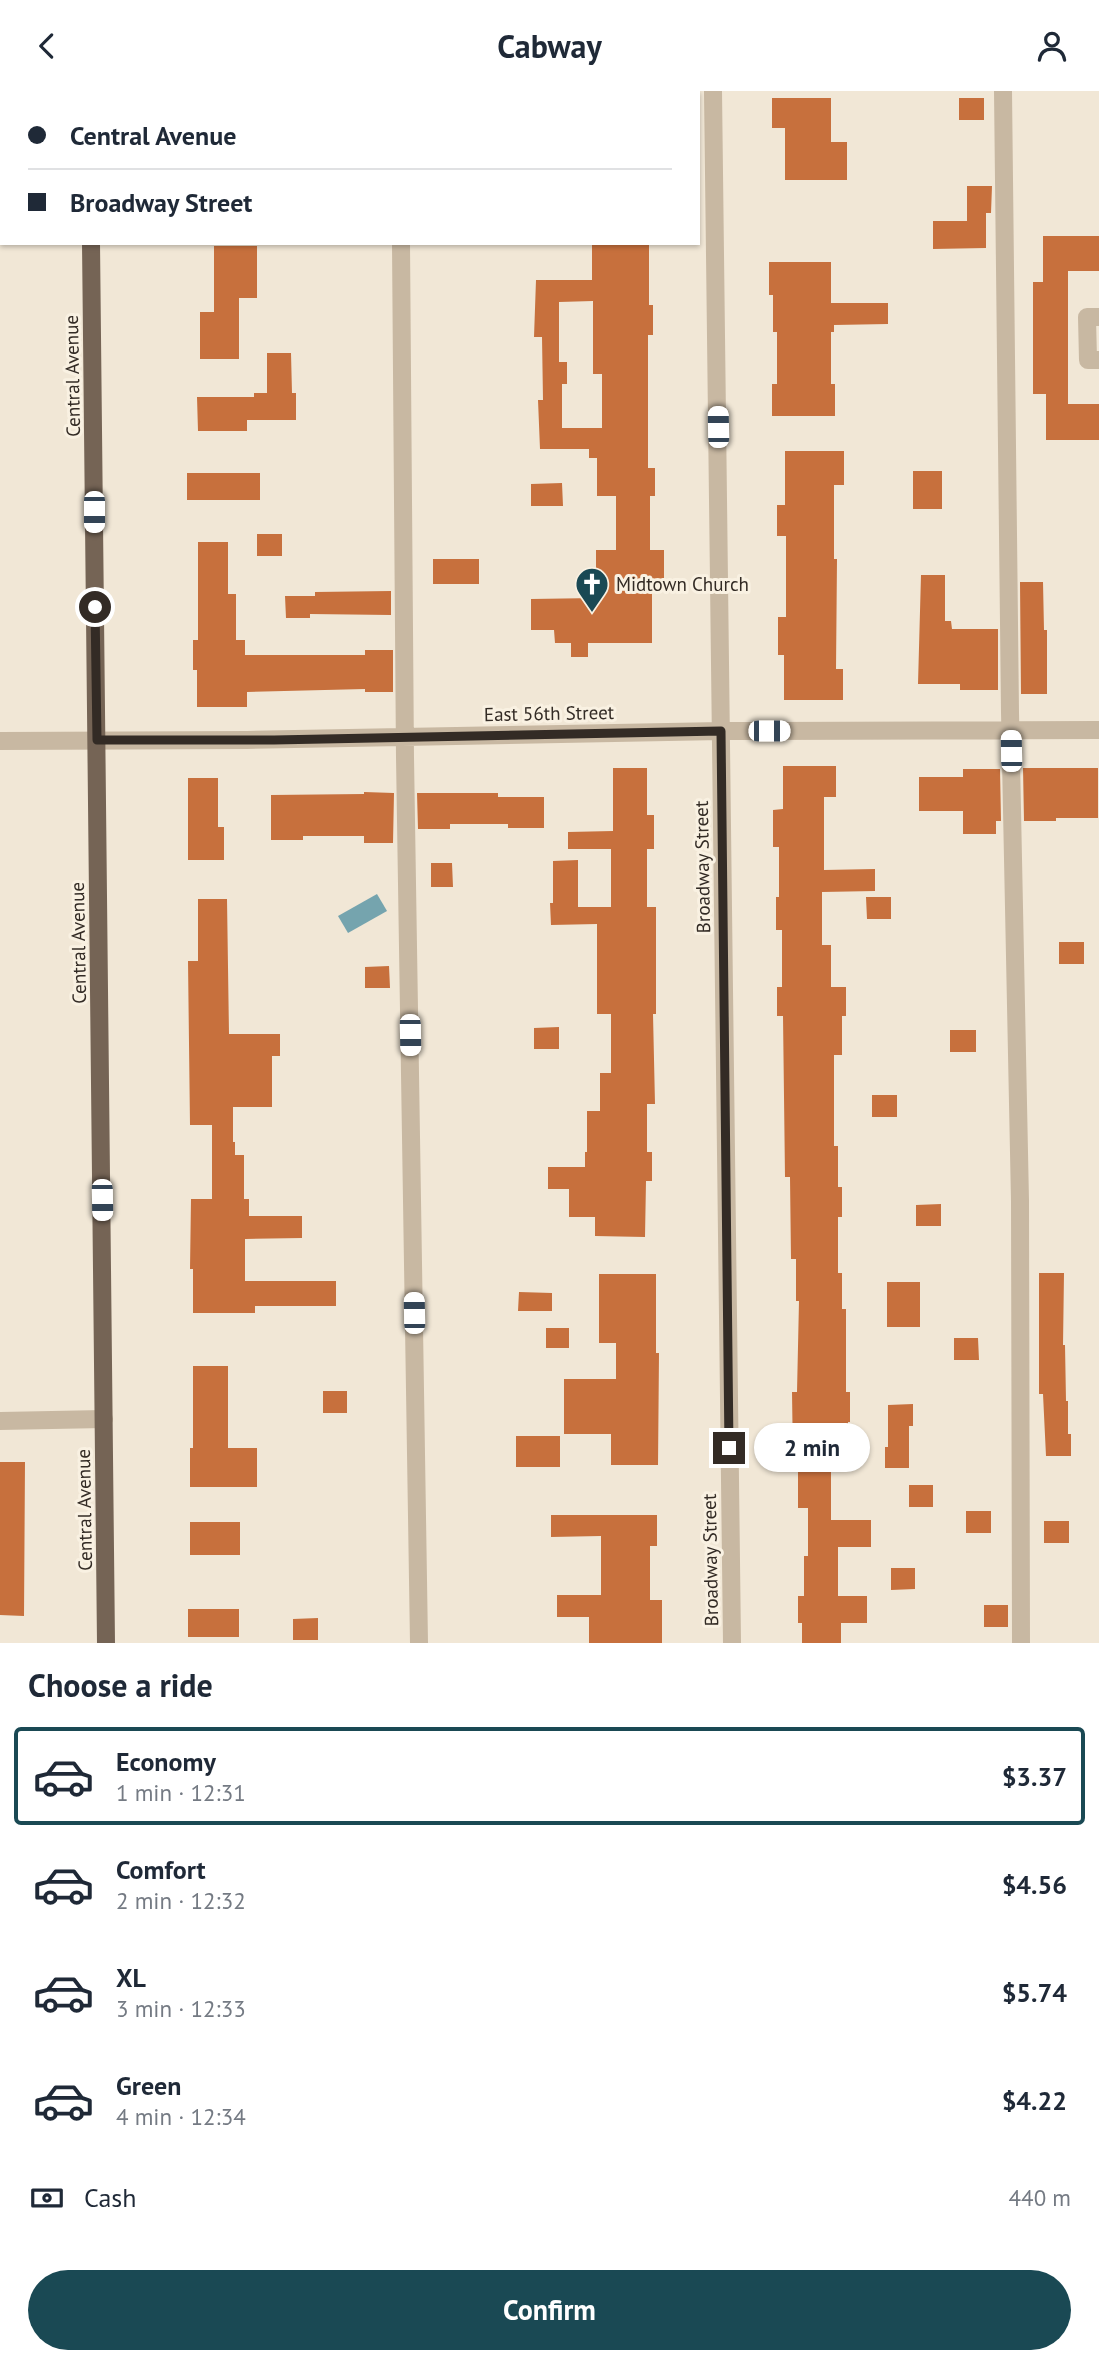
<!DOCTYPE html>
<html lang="en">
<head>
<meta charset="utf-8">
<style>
	body { margin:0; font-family:"PT Sans",sans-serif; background:#f6f6f7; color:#1f2937; height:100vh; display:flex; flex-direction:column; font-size:26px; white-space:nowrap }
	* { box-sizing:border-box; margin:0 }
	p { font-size:23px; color:#747a83 }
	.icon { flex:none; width:38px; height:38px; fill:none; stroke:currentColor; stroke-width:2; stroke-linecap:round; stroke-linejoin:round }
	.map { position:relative; height:1552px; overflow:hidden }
	.details { display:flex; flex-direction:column; background:#fff; flex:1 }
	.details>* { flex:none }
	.hud { position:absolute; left:0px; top:0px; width:700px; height:154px; box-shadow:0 2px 5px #0004; display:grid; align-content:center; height:154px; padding:0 28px; background:#fff }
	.end { position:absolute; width:32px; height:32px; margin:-16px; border:9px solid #332b25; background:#fff; box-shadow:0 0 0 4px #fff }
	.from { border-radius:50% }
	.bubble { position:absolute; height:49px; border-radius:24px; background:#fff; box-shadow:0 2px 5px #0004; font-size:23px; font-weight:700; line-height:49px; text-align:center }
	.car { position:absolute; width:21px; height:42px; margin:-21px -10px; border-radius:9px; box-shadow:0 0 5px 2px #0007; background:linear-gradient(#fff 24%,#345 0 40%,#fff 0 76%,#345 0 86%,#fff 0) }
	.hud b { display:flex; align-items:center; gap:24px; height:66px; font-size:26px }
	.hud b+b { border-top:2px solid #e0e1e3 }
	.hud i { width:18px; height:18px; background:#1f2937 }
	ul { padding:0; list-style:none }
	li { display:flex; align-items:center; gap:21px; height:98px; margin:0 14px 10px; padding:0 14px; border:4px solid transparent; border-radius:7px }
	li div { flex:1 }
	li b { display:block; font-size:26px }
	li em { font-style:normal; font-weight:700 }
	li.selected { border-color:#1a4954 }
	li>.icon { width:63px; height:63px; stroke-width:1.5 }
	h2 { padding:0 28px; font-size:32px; line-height:84px }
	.pay { display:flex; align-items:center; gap:18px; height:77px; padding:0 28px; font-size:26px }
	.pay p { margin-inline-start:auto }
	.primary-button { display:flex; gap:14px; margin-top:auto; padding:14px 28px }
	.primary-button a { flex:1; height:80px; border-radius:42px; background:#1a4954; color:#fff; font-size:28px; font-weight:700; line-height:80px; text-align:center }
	header { display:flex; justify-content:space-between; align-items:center; height:91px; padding:0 28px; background:#fff; font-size:32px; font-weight:700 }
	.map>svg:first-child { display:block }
	.water { fill:#75a4ae }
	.building { fill:#c7703d; fill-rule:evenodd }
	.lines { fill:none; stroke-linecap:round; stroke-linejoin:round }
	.minor { stroke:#c8b8a2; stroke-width:18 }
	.major { stroke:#756455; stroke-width:18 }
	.route { stroke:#332b25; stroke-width:9 }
	.labels { text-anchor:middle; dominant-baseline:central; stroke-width:6; stroke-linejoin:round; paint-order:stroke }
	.street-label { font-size:19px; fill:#332b25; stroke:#f9f1e2 }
	.poi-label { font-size:19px; fill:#332b25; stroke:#f9f1e2; text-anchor:start }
</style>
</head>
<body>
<header><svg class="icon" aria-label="back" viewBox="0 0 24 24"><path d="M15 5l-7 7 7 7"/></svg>Cabway<svg class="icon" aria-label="person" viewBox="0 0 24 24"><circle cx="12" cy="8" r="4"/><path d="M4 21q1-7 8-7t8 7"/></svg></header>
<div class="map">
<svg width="1099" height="1552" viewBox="0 0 1099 1552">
	<rect width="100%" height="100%" fill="#f1e7d6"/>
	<!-- water -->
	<path class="water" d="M 377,803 L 387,820 L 348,842 L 338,825 Z"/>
	<!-- building -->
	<path class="building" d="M 772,7 L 831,7 L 831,51 L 847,51 L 847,89 L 785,89 L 785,37 L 772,37 Z
		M 959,7 L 984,7 L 984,29 L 959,29 Z
		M 967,95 L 992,95 L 991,122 L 986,122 L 986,157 L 933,158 L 933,130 L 967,130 Z
		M 1043,145 L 1099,145 L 1099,180 L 1068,180 L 1068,313 L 1099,313 L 1099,349 L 1046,349 L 1046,303 L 1033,303 L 1033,191 L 1043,191 Z
		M 592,152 L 649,152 L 649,214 L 653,214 L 653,244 L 648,244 L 648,377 L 655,377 L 655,405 L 650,405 L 650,459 L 664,459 L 664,489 L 652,489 L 652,552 L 588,552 L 588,566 L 571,566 L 571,552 L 555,552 L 554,539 L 531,539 L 531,508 L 596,507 L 596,459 L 616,459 L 616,405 L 597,405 L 597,367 L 589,367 L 589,358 L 540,358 L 538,309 L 543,309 L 542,246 L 534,246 L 536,189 L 592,189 ZM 593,210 L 593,283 L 602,283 L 602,337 L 562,337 L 562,293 L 567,293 L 567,271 L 559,271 L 559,211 Z
		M 214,155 L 257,155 L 257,207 L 239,207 L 239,268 L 200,268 L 200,221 L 214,221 Z
		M 769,171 L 831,171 L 831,212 L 888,212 L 888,233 L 834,234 L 834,241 L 831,241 L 831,293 L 835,293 L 835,325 L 772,325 L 772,293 L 777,293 L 777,241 L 773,241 L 773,204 L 769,204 Z
		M 267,262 L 291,262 L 292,302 L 296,302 L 296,329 L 247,329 L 247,340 L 198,340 L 197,306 L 254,306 L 254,302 L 267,302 Z
		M 785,360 L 844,360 L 844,394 L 834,394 L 834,468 L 837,468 L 836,578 L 843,578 L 843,609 L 784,609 L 784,564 L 778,564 L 778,526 L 786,526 L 786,445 L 777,445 L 777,414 L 785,414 Z
		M 913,380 L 942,380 L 942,418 L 913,418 Z
		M 187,382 L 260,382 L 260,409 L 187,409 Z
		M 562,392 L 563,415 L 531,415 L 531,393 Z
		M 257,443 L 282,443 L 282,465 L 257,465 Z
		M 198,451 L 228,451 L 228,503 L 236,503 L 236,549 L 245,549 L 245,564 L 365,564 L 365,559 L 393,559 L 393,601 L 365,601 L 365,598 L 247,601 L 247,616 L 197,616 L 197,579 L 193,579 L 193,549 L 198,549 Z
		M 433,468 L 479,468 L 479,493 L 433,493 Z
		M 921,484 L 945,484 L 945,530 L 951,530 L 952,538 L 998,538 L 998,599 L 960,599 L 960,593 L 918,593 Z
		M 1020,491 L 1043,491 L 1044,539 L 1047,539 L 1047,603 L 1021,603 Z
		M 391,500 L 391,524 L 310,523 L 310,527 L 286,527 L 285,505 L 315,505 L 315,501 Z
		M 783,675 L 836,675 L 836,706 L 824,706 L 824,779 L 875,778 L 875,800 L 822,801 L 822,854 L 831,854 L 831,896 L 846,896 L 846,925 L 842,925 L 842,964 L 834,964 L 834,1055 L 838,1055 L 838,1096 L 842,1096 L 842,1126 L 838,1126 L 838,1182 L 842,1182 L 842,1218 L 846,1218 L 846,1301 L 850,1301 L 850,1331 L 848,1331 L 848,1370 L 831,1370 L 831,1429 L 871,1429 L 871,1456 L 838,1456 L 838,1505 L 867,1505 L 867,1532 L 841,1532 L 841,1552 L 802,1552 L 802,1532 L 798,1532 L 798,1505 L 804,1505 L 804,1465 L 808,1465 L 808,1417 L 798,1417 L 798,1370 L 793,1370 L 792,1301 L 797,1301 L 799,1210 L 796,1210 L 796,1168 L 791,1168 L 790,1086 L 785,1086 L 783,925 L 777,925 L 777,896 L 782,896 L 782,839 L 776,839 L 776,806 L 779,806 L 779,756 L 773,756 L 773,719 L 783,718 Z
		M 613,677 L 647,677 L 647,724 L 654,724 L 654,758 L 647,758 L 647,816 L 656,816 L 656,923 L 653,923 L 655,1013 L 647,1013 L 647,1061 L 652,1061 L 652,1090 L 646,1090 L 645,1146 L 595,1145 L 595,1126 L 569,1126 L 569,1098 L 548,1098 L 548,1076 L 585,1076 L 585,1061 L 587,1061 L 587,1020 L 600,1020 L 600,982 L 611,982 L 611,923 L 597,923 L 597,833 L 551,834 L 550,812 L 553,812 L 553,770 L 578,769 L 578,816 L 611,816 L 611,758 L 568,758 L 568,741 L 613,740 Z
		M 1023,677 L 1098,677 L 1098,727 L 1056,727 L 1056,730 L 1024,730 Z
		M 963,678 L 1000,678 L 1001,730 L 996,730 L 996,743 L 963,743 L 963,720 L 919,720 L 919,686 L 963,686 Z
		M 188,687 L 218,687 L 218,736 L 224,736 L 224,769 L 188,769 Z
		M 364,701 L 394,702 L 393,752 L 364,752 L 364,745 L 303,745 L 303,749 L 271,749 L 271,704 L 364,703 Z
		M 417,702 L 498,702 L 498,706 L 544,706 L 544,737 L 508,737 L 508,733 L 450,733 L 450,738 L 418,738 Z
		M 431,772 L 452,772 L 453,796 L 431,796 Z
		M 866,806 L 891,806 L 891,828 L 867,828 Z
		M 198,808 L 227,808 L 229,943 L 280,943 L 280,965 L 272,965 L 272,1016 L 233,1016 L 233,1051 L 235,1051 L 235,1064 L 244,1064 L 244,1108 L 249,1108 L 249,1125 L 302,1125 L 302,1147 L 245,1148 L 245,1190 L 336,1190 L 336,1215 L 255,1215 L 255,1222 L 193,1222 L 193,1178 L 190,1178 L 191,1108 L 212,1108 L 212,1034 L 190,1034 L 188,870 L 198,870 Z
		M 1059,851 L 1084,851 L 1084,873 L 1059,873 Z
		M 389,875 L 390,897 L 365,897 L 365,876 Z
		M 559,936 L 559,958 L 534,958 L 534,937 Z
		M 950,939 L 976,939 L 976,961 L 950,961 Z
		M 872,1004 L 897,1004 L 897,1026 L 872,1026 Z
		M 941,1113 L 941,1135 L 916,1135 L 916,1114 Z
		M 1039,1182 L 1064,1182 L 1063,1254 L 1065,1254 L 1066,1310 L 1068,1310 L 1068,1343 L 1071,1343 L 1071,1365 L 1046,1365 L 1043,1303 L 1039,1303 Z
		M 599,1183 L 656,1183 L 656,1262 L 659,1262 L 658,1374 L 611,1374 L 611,1343 L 564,1343 L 564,1288 L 616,1288 L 616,1252 L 599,1252 Z
		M 887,1191 L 920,1191 L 920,1236 L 887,1236 Z
		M 519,1201 L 552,1202 L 552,1220 L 518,1220 Z
		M 546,1237 L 569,1237 L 569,1257 L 546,1257 Z
		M 954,1247 L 978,1247 L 979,1269 L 954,1269 Z
		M 193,1275 L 228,1275 L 228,1357 L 257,1357 L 257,1396 L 190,1396 L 190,1357 L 193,1357 Z
		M 323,1300 L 347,1300 L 347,1322 L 323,1322 Z
		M 913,1313 L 913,1335 L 909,1335 L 909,1377 L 885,1377 L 885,1356 L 888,1356 L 888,1314 Z
		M 516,1345 L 560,1345 L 560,1376 L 516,1376 Z
		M 0,1371 L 25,1371 L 24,1525 L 0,1524 Z
		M 909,1394 L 933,1394 L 933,1416 L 909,1416 Z
		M 966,1420 L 991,1420 L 991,1442 L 966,1442 Z
		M 551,1424 L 657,1424 L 657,1455 L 650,1455 L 650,1509 L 662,1509 L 662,1552 L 589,1552 L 589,1526 L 557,1526 L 557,1504 L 601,1504 L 601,1445 L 551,1446 Z
		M 1044,1430 L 1069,1430 L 1069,1452 L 1044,1452 Z
		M 190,1431 L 240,1431 L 240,1464 L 190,1464 Z
		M 891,1477 L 915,1477 L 915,1498 L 891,1499 Z
		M 984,1514 L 1008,1514 L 1008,1536 L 984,1536 Z
		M 188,1518 L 239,1518 L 239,1546 L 188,1546 Z
		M 318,1527 L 318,1549 L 293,1549 L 293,1528 Z"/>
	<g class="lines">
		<!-- minor -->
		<path class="minor" d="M 399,0 L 399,2
			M 713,0 L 732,1552
			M 1003,0 L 1010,621 L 1020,1110 L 1021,1552
			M 401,152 L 405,666 L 419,1552
			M 1099,226 L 1087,226 L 1088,269 L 1099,269
			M 0,650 L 247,649 L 721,640 L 1099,639
			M 0,1330 L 104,1328"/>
		<!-- major -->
		<path class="major" d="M 89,0 L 89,2
			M 91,152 L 106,1552"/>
	</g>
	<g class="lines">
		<!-- route -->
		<path class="route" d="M 95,516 L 97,649 L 274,649 L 721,640 L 729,1357"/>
	</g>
	<!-- icons -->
	<defs>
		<symbol id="church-pin" viewBox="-11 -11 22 30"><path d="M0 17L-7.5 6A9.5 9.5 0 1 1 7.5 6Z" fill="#1a4954" stroke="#f9f1e2"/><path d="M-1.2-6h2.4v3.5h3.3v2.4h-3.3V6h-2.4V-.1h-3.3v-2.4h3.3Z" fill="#fff"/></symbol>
	</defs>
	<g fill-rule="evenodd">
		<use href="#church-pin" x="573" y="474" width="38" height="52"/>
	</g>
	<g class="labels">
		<!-- street labels -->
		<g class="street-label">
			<text transform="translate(72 285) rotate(-91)">Central Avenue</text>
			<text transform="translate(549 622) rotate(-1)">East 56th Street</text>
			<text transform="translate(702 776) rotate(-91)">Broadway Street</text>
			<text transform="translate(78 852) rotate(-91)">Central Avenue</text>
			<text transform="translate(84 1419) rotate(-91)">Central Avenue</text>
			<text transform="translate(710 1469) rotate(-91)">Broadway Street</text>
		</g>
		<!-- poi labels -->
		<g class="poi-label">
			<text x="616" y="493">Midtown Church</text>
		</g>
	</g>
</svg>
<i class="end from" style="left:95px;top:516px"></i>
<i class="end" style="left:729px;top:1357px"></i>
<div class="bubble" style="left:754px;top:1332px;width:116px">2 min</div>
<i class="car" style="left:718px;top:336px;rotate:359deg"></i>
<i class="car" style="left:94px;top:421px;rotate:180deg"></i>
<i class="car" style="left:769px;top:640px;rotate:90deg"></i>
<i class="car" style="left:1011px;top:660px;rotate:359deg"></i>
<i class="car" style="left:410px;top:944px;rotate:179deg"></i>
<i class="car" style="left:102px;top:1109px;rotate:179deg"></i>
<i class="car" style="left:414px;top:1222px;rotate:359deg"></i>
<div class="hud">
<b><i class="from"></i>Central Avenue</b>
<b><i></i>Broadway Street</b>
</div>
</div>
<section class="details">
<h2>Choose a ride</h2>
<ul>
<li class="selected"><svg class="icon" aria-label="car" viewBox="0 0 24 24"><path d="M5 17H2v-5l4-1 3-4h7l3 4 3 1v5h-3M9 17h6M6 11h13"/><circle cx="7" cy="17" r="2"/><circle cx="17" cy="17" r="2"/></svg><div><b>Economy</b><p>1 min · 12:31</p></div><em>$3.37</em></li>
<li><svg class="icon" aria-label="car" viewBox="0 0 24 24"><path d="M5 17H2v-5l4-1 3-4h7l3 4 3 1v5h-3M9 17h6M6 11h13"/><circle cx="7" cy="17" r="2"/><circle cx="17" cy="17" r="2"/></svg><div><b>Comfort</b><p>2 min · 12:32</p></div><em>$4.56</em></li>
<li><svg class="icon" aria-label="car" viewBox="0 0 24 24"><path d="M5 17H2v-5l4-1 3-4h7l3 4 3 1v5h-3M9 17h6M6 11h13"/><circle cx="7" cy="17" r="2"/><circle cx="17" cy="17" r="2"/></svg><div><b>XL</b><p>3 min · 12:33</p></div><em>$5.74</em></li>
<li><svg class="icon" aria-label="car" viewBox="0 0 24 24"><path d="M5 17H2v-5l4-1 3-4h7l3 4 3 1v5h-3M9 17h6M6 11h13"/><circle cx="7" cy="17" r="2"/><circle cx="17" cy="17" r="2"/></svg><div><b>Green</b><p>4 min · 12:34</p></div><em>$4.22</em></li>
</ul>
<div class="pay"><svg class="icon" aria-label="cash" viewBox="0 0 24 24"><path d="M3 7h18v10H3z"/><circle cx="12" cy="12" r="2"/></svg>Cash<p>440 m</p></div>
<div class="primary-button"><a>Confirm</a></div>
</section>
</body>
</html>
